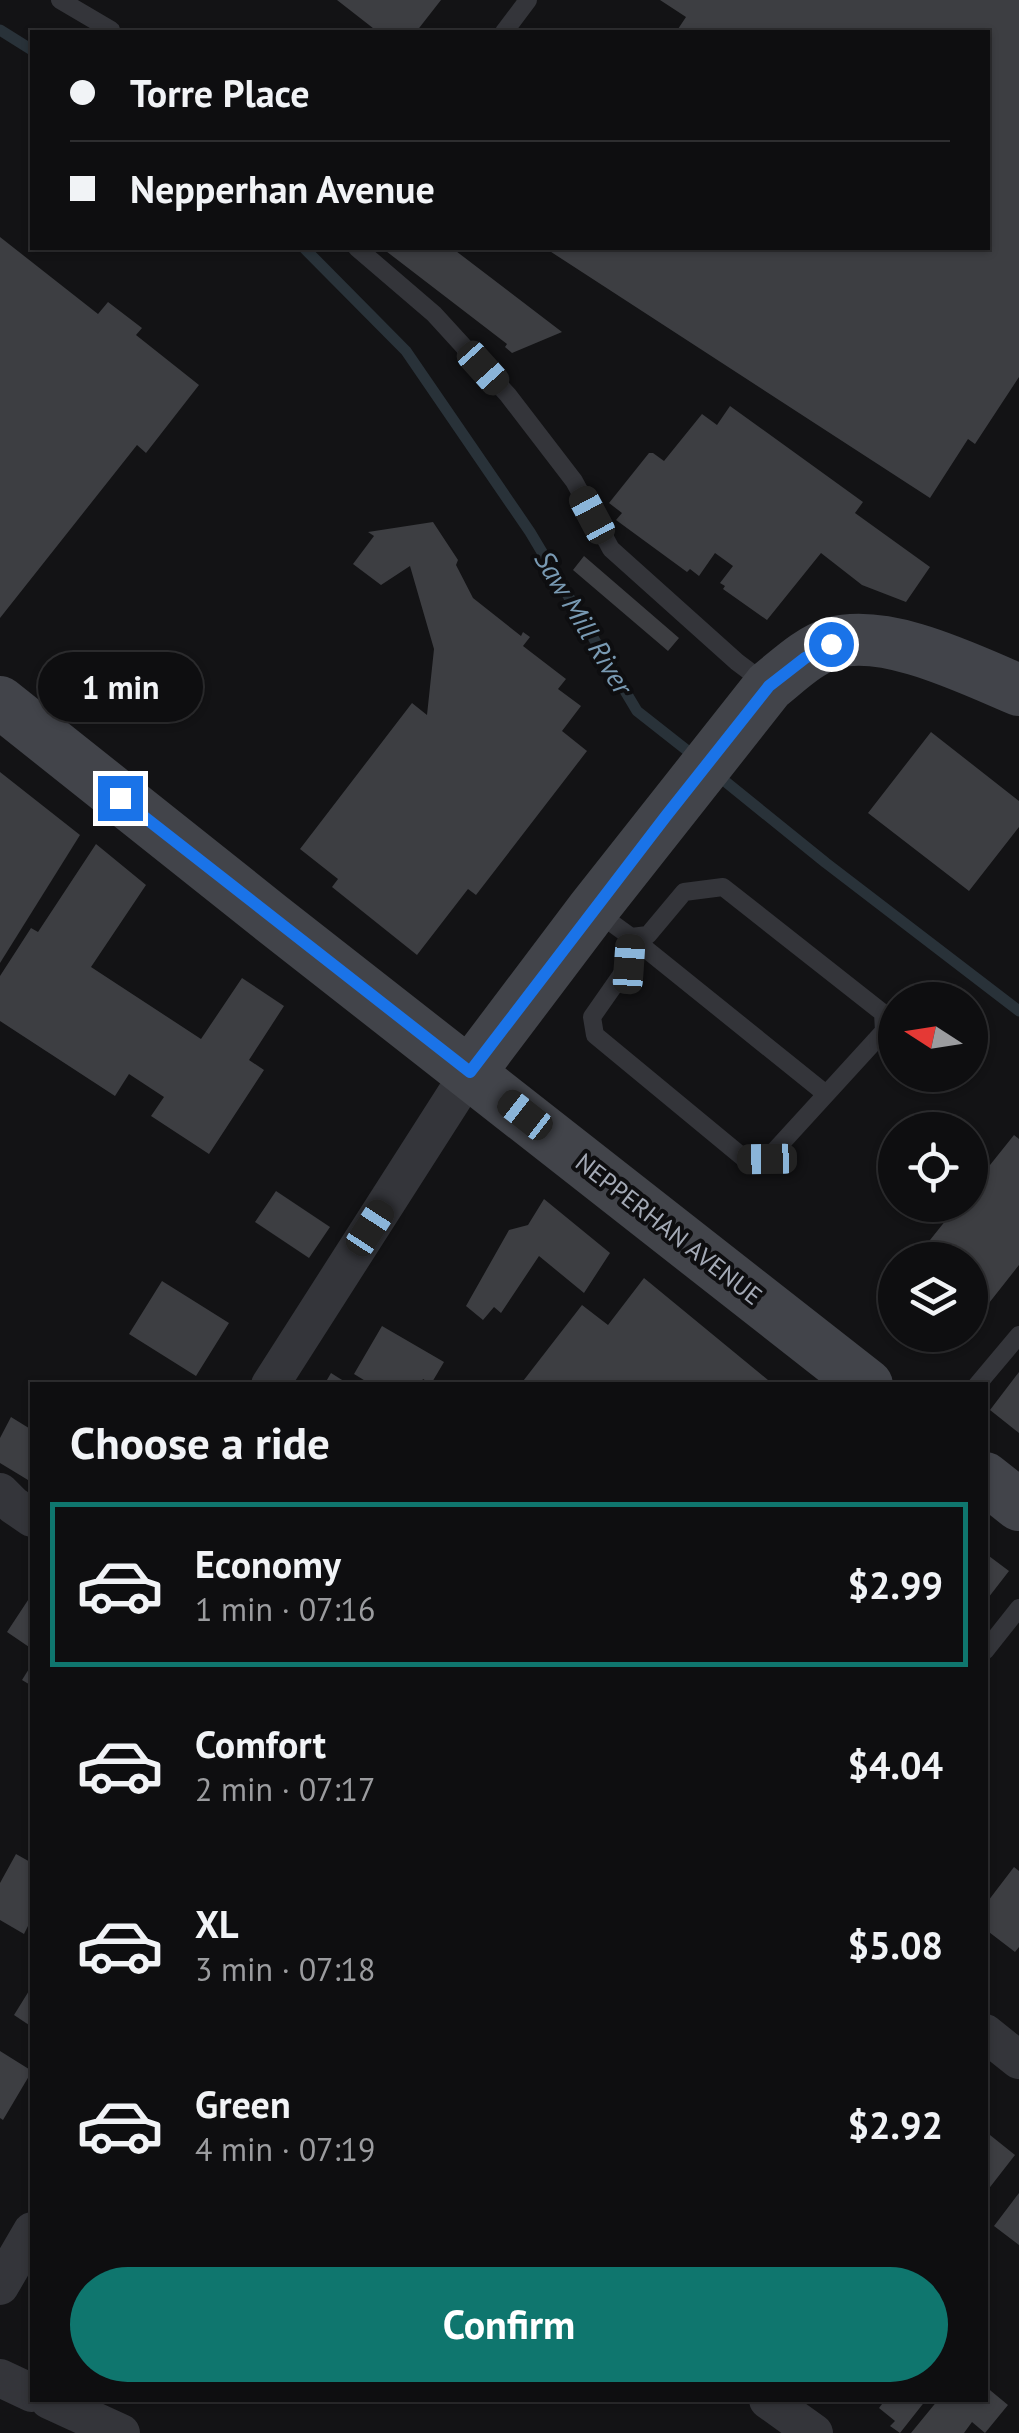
<!DOCTYPE html>
<html lang="en">
<head>
<meta charset="utf-8">
<style>
	body { margin:0; font-family:"PT Sans",sans-serif; background:#1c1c1e; color:#f1f3f6; height:100vh; display:flex; flex-direction:column; font-size:38px; white-space:nowrap }
	* { box-sizing:border-box; margin:0 }
	p { font-size:32px; color:#9b9c9f }
	.icon { flex:none; width:55px; height:55px; fill:none; stroke:currentColor; stroke-width:2; stroke-linecap:round; stroke-linejoin:round }
	.map { position:relative; flex:1; overflow:hidden }
	.drawer { position:absolute; left:30px; top:1382px; width:958px; height:1020px; display:flex; flex-direction:column; background:#0e0e10; border-radius:0px; box-shadow:0 2px 8px #0004,0 0 0 2px #2e2e30 }
	.drawer>* { flex:none }
	.hud { position:absolute; left:30px; top:30px; width:960px; height:220px; border-radius:0px; box-shadow:0 2px 8px #0004,0 0 0 2px #2e2e30; display:grid; align-content:center; height:220px; padding:0 40px; background:#0e0e10 }
	.needle { width:65px; rotate:282deg }
	.controls { position:absolute; left:878px; top:982px; display:grid; gap:20px }
	.controls a { display:grid; place-items:center; width:110px; height:110px; border-radius:50%; background:#0e0e10; box-shadow:0 2px 8px #0004,0 0 0 2px #2e2e30; font-size:50px }
	.end { position:absolute; width:45px; height:45px; margin:-22px; border:12px solid #1a73e8; background:#fff; box-shadow:0 0 0 5px #fff }
	.from { border-radius:50% }
	.bubble { position:absolute; height:70px; border-radius:35px; background:#0e0e10; box-shadow:0 2px 8px #0004,0 0 0 2px #2e2e30; font-size:32px; font-weight:700; line-height:70px; text-align:center }
	.car { position:absolute; width:30px; height:60px; margin:-30px -15px; border-radius:12px; box-shadow:0 0 8px 2px #0007; background:linear-gradient(#222 24%,#8ab4d8 0 40%,#222 0 76%,#8ab4d8 0 86%,#222 0) }
	.hud b { display:flex; align-items:center; gap:35px; height:95px; font-size:38px }
	.hud b+b { border-top:2px solid #2e2e30 }
	.hud i { width:25px; height:25px; background:#f1f3f6 }
	ul { padding:0; list-style:none }
	li { display:flex; align-items:center; gap:30px; height:165px; margin:0 20px 15px; padding:0 20px; border:5px solid transparent; border-radius:0px }
	li div { flex:1 }
	li b { display:block; font-size:38px }
	li em { font-style:normal; font-weight:700 }
	li.selected { border-color:#0f766e }
	li>.icon { width:90px; height:90px; stroke-width:1.5 }
	h2 { padding:0 40px; font-size:45px; line-height:120px }
	.action { display:flex; gap:20px; margin-top:auto; padding:20px 40px }
	.action a { flex:1; height:115px; border-radius:60px; background:#0f766e; color:#fff; font-size:40px; font-weight:700; line-height:115px; text-align:center }
	.map>svg:first-child { display:block }
	.lines { fill:none; stroke-linecap:round; stroke-linejoin:round }
	.stream { stroke:#293239; stroke-width:11 }
	.building { fill:#3d3e42 }
	.lane { stroke:#34353a; stroke-width:18 }
	.street { stroke:#34353a; stroke-width:38 }
	.secondary { stroke:#42444a; stroke-width:52 }
	.route { stroke:#1a73e8; stroke-width:12 }
	.labels { text-anchor:middle; dominant-baseline:central; stroke-width:8; stroke-linejoin:round; paint-order:stroke }
	.street-label { font-size:25px; fill:#a4aab6; stroke:#0e0e10 }
	.water-label { font-size:28px; font-style:italic; fill:#799ab3; stroke:#0e0e10 }
</style>
</head>
<body>
<div class="map">
<svg width="1019" height="2433" viewBox="0 0 1019 2433">
	<rect width="100%" height="100%" fill="#131315"/>
	<g class="lines">
		<!-- stream -->
		<path class="stream" d="M 0,30 L 32,50
			M 304,248 L 406,351 L 530,532 L 637,711 L 698,759
			M 716,774 L 826,863 L 1019,1011"/>
	</g>
	<!-- building -->
	<path class="building" d="M 337,0 L 441,0 L 416,32 L 378,32 Z
		M 660,0 L 1019,0 L 1019,377 L 975,444 L 968,439 L 930,498 L 545,248 L 988,248 L 988,32 L 676,32 L 686,17 Z
		M 0,237 L 98,314 L 108,302 L 142,328 L 136,335 L 199,385 L 146,453 L 137,445 L 0,618 Z
		M 382,248 L 452,248 L 562,332 L 512,353 L 505,347 L 507,344 Z
		M 730,406 L 863,502 L 855,513 L 930,567 L 906,602 L 862,585 L 821,553 L 767,620 L 723,589 L 725,586 L 720,583 L 733,566 L 715,553 L 699,576 L 690,569 L 687,572 L 616,520 L 622,513 L 609,503 L 649,453 L 653,453 L 664,461 L 702,414 L 717,425 Z
		M 433,522 L 458,560 L 456,565 L 473,598 L 521,636 L 523,632 L 530,637 L 523,646 L 566,679 L 558,689 L 581,706 L 562,731 L 587,751 L 476,895 L 468,889 L 417,955 L 332,887 L 338,879 L 300,849 L 412,703 L 427,715 L 434,649 L 410,566 L 381,585 L 353,564 L 374,536 L 368,532 Z
		M 584,556 L 679,638 L 668,651 L 573,570 Z
		M 931,732 L 1019,801 L 1019,827 L 969,891 L 868,813 Z
		M 0,772 L 80,835 L 0,963 Z
		M 96,844 L 146,885 L 91,967 L 201,1039 L 242,978 L 284,1006 L 249,1060 L 264,1070 L 209,1154 L 151,1116 L 164,1097 L 129,1074 L 115,1096 L 0,1021 L 0,976 L 31,928 L 38,932 Z
		M 1014,1135 L 1019,1139 L 1019,1265 L 978,1317 L 970,1311 L 970,1260 L 914,1260 L 958,1205 L 970,1205 L 970,1190 Z
		M 276,1191 L 330,1227 L 309,1258 L 255,1222 Z
		M 544,1199 L 610,1253 L 584,1293 L 539,1256 L 501,1313 L 494,1307 L 483,1320 L 466,1306 L 509,1230 L 528,1225 Z
		M 644,1278 L 774,1385 L 520,1385 L 582,1305 L 608,1325 Z
		M 162,1281 L 229,1323 L 196,1376 L 129,1334 Z
		M 382,1326 L 444,1362 L 431,1384 L 423,1379 L 420,1385 L 372,1385 L 354,1374 Z
		M 1019,1372 L 1019,1433 L 990,1410 Z
		M 331,1373 L 350,1385 L 324,1385 Z
		M 11,1417 L 32,1430 L 32,1472 L 28,1480 L 0,1463 L 0,1438 Z
		M 985,1553 L 1009,1571 L 985,1602 Z
		M 32,1594 L 32,1649 L 7,1632 Z
		M 32,1664 L 32,1686 L 22,1680 Z
		M 16,1854 L 32,1863 L 32,1918 L 24,1934 L 0,1920 L 0,1883 Z
		M 1014,1867 L 1019,1871 L 1019,1947 L 1015,1952 L 985,1929 L 985,1905 Z
		M 32,1986 L 32,2027 L 14,2015 Z
		M 0,2051 L 32,2071 L 3,2120 L 0,2118 Z
		M 985,2131 L 1015,2155 L 987,2191 L 985,2189 Z
		M 1019,2193 L 1019,2245 L 994,2226 Z
		M 985,2386 L 1008,2405 L 985,2433 L 972,2422 L 964,2433 L 911,2433 L 938,2400 L 985,2400 Z
		M 885,2400 L 926,2400 L 900,2433 L 890,2426 L 895,2421 L 879,2408 Z"/>
	<g class="lines">
		<!-- lane -->
		<path class="lane" d="M 60,0 L 111,30
			M 504,32 L 528,0
			M 357,248 L 434,314 L 508,395 L 574,481 L 611,549 L 737,662 L 765,683
			M 598,913 L 631,937 L 629,964 L 592,1017 L 595,1035 L 745,1159 L 767,1159 L 884,1031 L 883,1013 L 723,887 L 684,892 L 648,935 L 631,937
			M 631,937 L 826,1094
			M 977,1385 L 1019,1335
			M 985,1651 L 1019,1608"/>
		<!-- street -->
		<path class="street" d="M 270,1385 L 470,1072
			M 0,1492 L 13,1505 L 32,1518
			M 985,2033 L 1019,2060
			M 0,2286 L 32,2231
			M 0,2378 L 32,2393
			M 49,2400 L 121,2433
			M 768,2400 L 814,2433"/>
		<!-- secondary -->
		<path class="secondary" d="M 0,702 L 270,917 L 867,1385
			M 470,1072 L 593,909 L 769,686 C 788,671 809,650 833,643 C 887,628 969,669 1019,690
			M 985,1478 L 1019,1505"/>
	</g>
	<g class="lines">
		<!-- route -->
		<path class="route" d="M 120,798 L 470,1072 L 666,816 L 769,686 L 805,658 L 831,644"/>
	</g>
	<g class="labels">
		<!-- street labels -->
		<g class="street-label">
			<text transform="translate(669 1229) rotate(38)">NEPPERHAN AVENUE</text>
		</g>
		<!-- water labels -->
		<g class="water-label">
			<text transform="translate(584 622) rotate(59)">Saw Mill River</text>
		</g>
	</g>
</svg>
<div class="controls">
<a><svg class="needle" viewBox="-14 -14 28 28"><path d="M0-13l5 13h-10z" fill="#e53935"/><path d="M0 13l5-13h-10z" fill="#9b9c9f"/></svg></a>
<a><svg class="icon" aria-label="locate" viewBox="0 0 24 24"><circle cx="12" cy="12" r="6"/><path d="M12 2v4M12 18v4M2 12h4M18 12h4"/></svg></a>
<a><svg class="icon" aria-label="layers" viewBox="0 0 24 24"><path d="M12 4l9 5-9 5-9-5zM3 14l9 5 9-5"/></svg></a>
</div>
<i class="end from" style="left:831px;top:644px"></i>
<i class="end" style="left:120px;top:798px"></i>
<div class="bubble" style="left:38px;top:652px;width:165px">1 min</div>
<i class="car" style="left:483px;top:368px;rotate:138deg"></i>
<i class="car" style="left:592px;top:515px;rotate:332deg"></i>
<i class="car" style="left:629px;top:964px;rotate:4deg"></i>
<i class="car" style="left:525px;top:1115px;rotate:308deg"></i>
<i class="car" style="left:767px;top:1159px;rotate:269deg"></i>
<i class="car" style="left:370px;top:1228px;rotate:33deg"></i>
<div class="hud">
<b><i class="from"></i>Torre Place</b>
<b><i></i>Nepperhan Avenue</b>
</div>
<section class="drawer">
<h2>Choose a ride</h2>
<ul>
<li class="selected"><svg class="icon" aria-label="car" viewBox="0 0 24 24"><path d="M5 17H2v-5l4-1 3-4h7l3 4 3 1v5h-3M9 17h6M6 11h13"/><circle cx="7" cy="17" r="2"/><circle cx="17" cy="17" r="2"/></svg><div><b>Economy</b><p>1 min · 07:16</p></div><em>$2.99</em></li>
<li><svg class="icon" aria-label="car" viewBox="0 0 24 24"><path d="M5 17H2v-5l4-1 3-4h7l3 4 3 1v5h-3M9 17h6M6 11h13"/><circle cx="7" cy="17" r="2"/><circle cx="17" cy="17" r="2"/></svg><div><b>Comfort</b><p>2 min · 07:17</p></div><em>$4.04</em></li>
<li><svg class="icon" aria-label="car" viewBox="0 0 24 24"><path d="M5 17H2v-5l4-1 3-4h7l3 4 3 1v5h-3M9 17h6M6 11h13"/><circle cx="7" cy="17" r="2"/><circle cx="17" cy="17" r="2"/></svg><div><b>XL</b><p>3 min · 07:18</p></div><em>$5.08</em></li>
<li><svg class="icon" aria-label="car" viewBox="0 0 24 24"><path d="M5 17H2v-5l4-1 3-4h7l3 4 3 1v5h-3M9 17h6M6 11h13"/><circle cx="7" cy="17" r="2"/><circle cx="17" cy="17" r="2"/></svg><div><b>Green</b><p>4 min · 07:19</p></div><em>$2.92</em></li>
</ul>
<div class="action"><a>Confirm</a></div>
</section>
</div>
</body>
</html>
